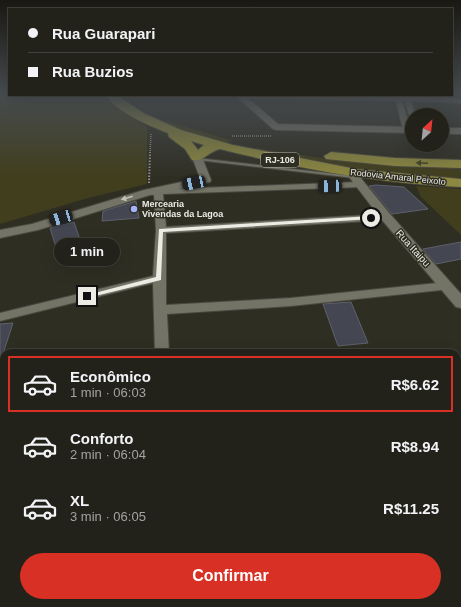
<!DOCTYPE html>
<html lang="pt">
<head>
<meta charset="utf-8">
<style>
	body { margin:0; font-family:Helvetica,sans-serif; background:#2b2a23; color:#f1f3f6; height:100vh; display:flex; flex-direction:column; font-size:15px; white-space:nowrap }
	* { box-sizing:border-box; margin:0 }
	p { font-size:13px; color:#a3a4a2 }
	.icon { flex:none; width:22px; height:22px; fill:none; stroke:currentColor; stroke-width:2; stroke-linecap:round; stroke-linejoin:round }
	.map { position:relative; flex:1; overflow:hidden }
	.details { position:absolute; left:0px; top:349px; width:461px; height:258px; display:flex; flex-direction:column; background:#23221a; border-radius:12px 12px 0 0; box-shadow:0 4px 16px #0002,0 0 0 1px #403f39 }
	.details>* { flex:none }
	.top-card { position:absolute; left:8px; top:8px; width:445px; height:88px; border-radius:0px; box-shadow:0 4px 16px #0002,0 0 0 1px #403f39; display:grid; align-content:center; height:88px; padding:0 20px; background:#23221a }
	.needle { width:26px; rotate:27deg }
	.fabs { position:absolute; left:405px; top:108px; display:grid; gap:8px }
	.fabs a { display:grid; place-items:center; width:44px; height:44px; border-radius:50%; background:#23221a; box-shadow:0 4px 16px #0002,0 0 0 1px #403f39; font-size:20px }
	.end { position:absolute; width:18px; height:18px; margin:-9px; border:5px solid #ecece5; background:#111; box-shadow:0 0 0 2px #111 }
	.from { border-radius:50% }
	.bubble { position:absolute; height:28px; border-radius:14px; background:#23221a; box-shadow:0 4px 16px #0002,0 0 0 1px #403f39; font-size:13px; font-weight:700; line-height:28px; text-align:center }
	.car { position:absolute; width:12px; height:24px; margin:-12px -6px; border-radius:5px; box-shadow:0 0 3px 1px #0007; background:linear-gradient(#222 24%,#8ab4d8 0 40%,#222 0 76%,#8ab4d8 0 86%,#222 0) }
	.top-card b { display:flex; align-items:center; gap:14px; height:38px; font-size:15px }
	.top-card b+b { border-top:1px solid #403f39 }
	.top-card i { width:10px; height:10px; background:#f1f3f6 }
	ul { padding:7px 0 0; list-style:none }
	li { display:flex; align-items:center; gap:12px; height:56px; margin:0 8px 6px; padding:0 12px; border:2px solid transparent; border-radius:0px }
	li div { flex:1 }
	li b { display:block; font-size:15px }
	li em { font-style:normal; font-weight:700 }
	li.selected { border-color:#d93025 }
	li>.icon { width:36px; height:36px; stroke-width:1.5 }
	.cta { display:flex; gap:8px; margin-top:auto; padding:8px 20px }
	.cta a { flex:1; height:46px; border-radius:24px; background:#d93025; color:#fff; font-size:16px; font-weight:700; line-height:46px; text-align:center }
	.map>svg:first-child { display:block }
	.green { fill:#403e1d }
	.building { fill:#444752; stroke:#5e616d }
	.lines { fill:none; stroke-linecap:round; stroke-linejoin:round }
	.service-casing { stroke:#4a4940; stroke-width:2 }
	.minor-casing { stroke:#4a4940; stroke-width:2 }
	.tertiary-casing { stroke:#4a4940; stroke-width:2 }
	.trunk-casing { stroke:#4a4940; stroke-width:2 }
	.path-far1 { stroke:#97968d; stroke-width:1.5; stroke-dasharray:1 1; stroke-linecap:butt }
	.path { stroke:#97968d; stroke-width:2; stroke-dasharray:1.5 1.5; stroke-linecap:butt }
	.service { fill:#737366; fill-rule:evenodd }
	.minor { fill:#737366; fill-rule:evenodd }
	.tertiary { fill:#737366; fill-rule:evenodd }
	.trunk { fill:#8c883f; fill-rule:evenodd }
	.oneway { fill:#46442a }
	.oneway2 { fill:#c2c2b9 }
	.route { fill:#ecece5 }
	.poi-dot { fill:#a4b2fc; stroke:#2f2e23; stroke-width:1.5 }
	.labels { text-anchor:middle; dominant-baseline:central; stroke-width:3; stroke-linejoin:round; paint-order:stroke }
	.shield { fill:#2f2e23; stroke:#b3b3ab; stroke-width:1 }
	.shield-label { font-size:9px; font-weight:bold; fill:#ecece5 }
	.far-street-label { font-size:9px; fill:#ecece5; stroke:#2f2e23 }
	.far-poi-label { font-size:9px; font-weight:bold; fill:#ecece5; stroke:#2f2e23; text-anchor:start }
	.street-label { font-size:10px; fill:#ecece5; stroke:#2f2e23 }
</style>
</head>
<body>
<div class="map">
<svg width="461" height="607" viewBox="0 0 461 607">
	<rect width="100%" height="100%" fill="#2f2e23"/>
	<!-- green -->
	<path class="green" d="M 0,93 L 9,93 L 9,95 L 99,95 L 147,127 L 147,184 L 88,198 L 0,224 Z
		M 164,121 L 170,122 L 234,141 L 219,143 L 165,124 Z
		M 241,146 L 336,160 L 461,168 L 461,181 L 386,176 L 229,147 Z
		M 416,186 L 461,189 L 461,235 L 421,197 Z"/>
	<!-- building -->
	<path class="building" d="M 376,185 L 404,187 L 428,209 L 392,214 L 369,186 Z
		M 136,201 L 139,218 L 102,221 L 103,211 Z
		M 74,222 L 83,248 L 58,254 L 50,228 Z
		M 461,242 L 461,259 L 436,264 L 423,249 Z
		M 351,302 L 368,343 L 338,346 L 323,304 Z
		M 13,323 L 2,357 L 0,356 L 0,324 Z"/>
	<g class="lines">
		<defs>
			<path id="service" d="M 197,158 L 354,176 L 356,177 L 354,178 L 198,160 L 197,160 Z"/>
			<path id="minor" d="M 238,95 L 398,97 L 399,95 L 405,95 L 404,97 L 405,97 L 406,95 L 412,95 L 412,97 L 461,99 L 461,103 L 411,101 L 415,115 L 412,115 L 412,117 L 409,115 L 405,101 L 402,101 L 411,130 L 407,132 L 403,130 L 396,101 L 240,98 Z
				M 359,182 L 362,183 L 362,187 L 163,194 L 166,227 L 386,214 L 391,217 L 386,220 L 166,233 L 166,305 L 291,298 L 447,282 L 451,283 L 453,286 L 451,289 L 291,306 L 167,314 L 169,353 L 155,353 L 153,283 L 0,321 L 0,313 L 153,276 L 156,230 L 154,195 L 145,194 L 145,190 Z
				M 461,399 L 461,411 L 457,412 L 457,400 Z
				M 0,441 L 4,441 L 4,455 L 0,455 Z
				M 161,603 L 181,603 L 182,607 L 162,607 Z"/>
			<path id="tertiary" d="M 235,95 L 244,95 L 278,124 L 412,127 L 412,133 L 276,130 L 273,129 Z
				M 442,128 L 461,128 L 461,134 L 442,134 Z
				M 197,154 L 202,157 L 211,180 L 210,182 L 150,195 L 38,230 L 0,238 L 0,230 L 32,224 L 144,190 L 200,178 L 192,157 Z
				M 351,170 L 355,171 L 390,214 L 461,294 L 461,308 L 456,307 L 382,220 L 346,173 Z"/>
			<path id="trunk" d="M 105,95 L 116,95 L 145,114 L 181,130 L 233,145 L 356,169 L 461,179 L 461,187 C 379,183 300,169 220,149 C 210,151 203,162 192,160 L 185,149 L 169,137 L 168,133 C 147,125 119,113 105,95 ZM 191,141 L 204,145 L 198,150 Z
				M 331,152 L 395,158 L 461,160 L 461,168 L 395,166 L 326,159 L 324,156 Z"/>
		</defs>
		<!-- service casing -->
		<use href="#service" class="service-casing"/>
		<!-- minor casing -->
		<use href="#minor" class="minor-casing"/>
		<!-- tertiary casing -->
		<use href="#tertiary" class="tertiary-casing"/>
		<!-- trunk casing -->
		<use href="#trunk" class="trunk-casing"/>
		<!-- path-far1 -->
		<path class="path-far1" d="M 232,136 L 272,136
			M 150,153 L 151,134"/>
		<!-- path -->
		<path class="path" d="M 149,183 L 150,152"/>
		<!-- service -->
		<use href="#service" class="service"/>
		<!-- minor -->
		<use href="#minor" class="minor"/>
		<!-- tertiary -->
		<use href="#tertiary" class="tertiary"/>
		<!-- trunk -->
		<use href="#trunk" class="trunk"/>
	</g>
	<!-- one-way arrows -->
	<defs><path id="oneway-solid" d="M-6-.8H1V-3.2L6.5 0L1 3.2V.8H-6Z"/></defs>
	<use class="oneway" href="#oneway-solid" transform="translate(422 163) rotate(-178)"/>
	<use class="oneway2" href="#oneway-solid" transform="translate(127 198) rotate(164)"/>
	<!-- sky -->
	<linearGradient id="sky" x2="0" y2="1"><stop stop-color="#1a1913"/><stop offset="0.52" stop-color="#474c50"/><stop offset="1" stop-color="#474c50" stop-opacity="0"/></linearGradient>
	<rect width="461" height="178" fill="url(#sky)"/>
	<!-- route -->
	<path class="route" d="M 371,216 L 373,219 L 163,232 L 161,280 L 87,298 L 83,296 L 156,277 L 159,229 Z"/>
	<!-- markers -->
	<circle class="poi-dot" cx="134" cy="209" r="4"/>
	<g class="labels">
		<!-- shield labels -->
		<rect class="shield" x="261" y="153" width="38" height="14" rx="3"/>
		<g class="shield-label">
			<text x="280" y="160">RJ-106</text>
		</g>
		<!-- far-street labels -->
		<g class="far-street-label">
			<text transform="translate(398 177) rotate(6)">Rodovia Amaral Peixoto</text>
		</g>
		<!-- far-poi labels -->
		<g class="far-poi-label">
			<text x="142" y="204">Mercearia<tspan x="142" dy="10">Vivendas da Lagoa</tspan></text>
		</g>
		<!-- street labels -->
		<g class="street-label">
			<text transform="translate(413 248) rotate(48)">Rua Itaipu</text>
		</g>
	</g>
</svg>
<div class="fabs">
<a><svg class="needle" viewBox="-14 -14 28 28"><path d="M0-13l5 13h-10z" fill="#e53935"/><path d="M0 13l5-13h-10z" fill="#a3a4a2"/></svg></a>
</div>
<i class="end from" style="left:371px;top:218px"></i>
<i class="end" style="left:87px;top:296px"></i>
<div class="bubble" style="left:54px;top:238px;width:66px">1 min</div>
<i class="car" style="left:194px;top:183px;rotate:258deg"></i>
<i class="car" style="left:330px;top:186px;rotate:268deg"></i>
<i class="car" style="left:61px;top:218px;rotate:253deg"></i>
<div class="top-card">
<b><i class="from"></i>Rua Guarapari</b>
<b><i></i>Rua Buzios</b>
</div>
<section class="details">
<ul>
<li class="selected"><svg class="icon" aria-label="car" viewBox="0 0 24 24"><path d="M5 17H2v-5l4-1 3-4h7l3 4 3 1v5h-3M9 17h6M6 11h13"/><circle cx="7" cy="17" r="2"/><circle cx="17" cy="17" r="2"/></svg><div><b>Econômico</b><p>1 min · 06:03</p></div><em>R$6.62</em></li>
<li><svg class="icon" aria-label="car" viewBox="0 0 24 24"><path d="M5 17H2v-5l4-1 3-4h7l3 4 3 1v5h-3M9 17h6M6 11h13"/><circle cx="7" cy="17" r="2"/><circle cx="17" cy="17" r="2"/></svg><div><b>Conforto</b><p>2 min · 06:04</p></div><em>R$8.94</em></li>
<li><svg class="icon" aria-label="car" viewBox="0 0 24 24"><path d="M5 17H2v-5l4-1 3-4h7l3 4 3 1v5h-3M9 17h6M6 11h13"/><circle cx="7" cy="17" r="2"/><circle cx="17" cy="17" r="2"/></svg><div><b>XL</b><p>3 min · 06:05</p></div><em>R$11.25</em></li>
</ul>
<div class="cta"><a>Confirmar</a></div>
</section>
</div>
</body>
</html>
